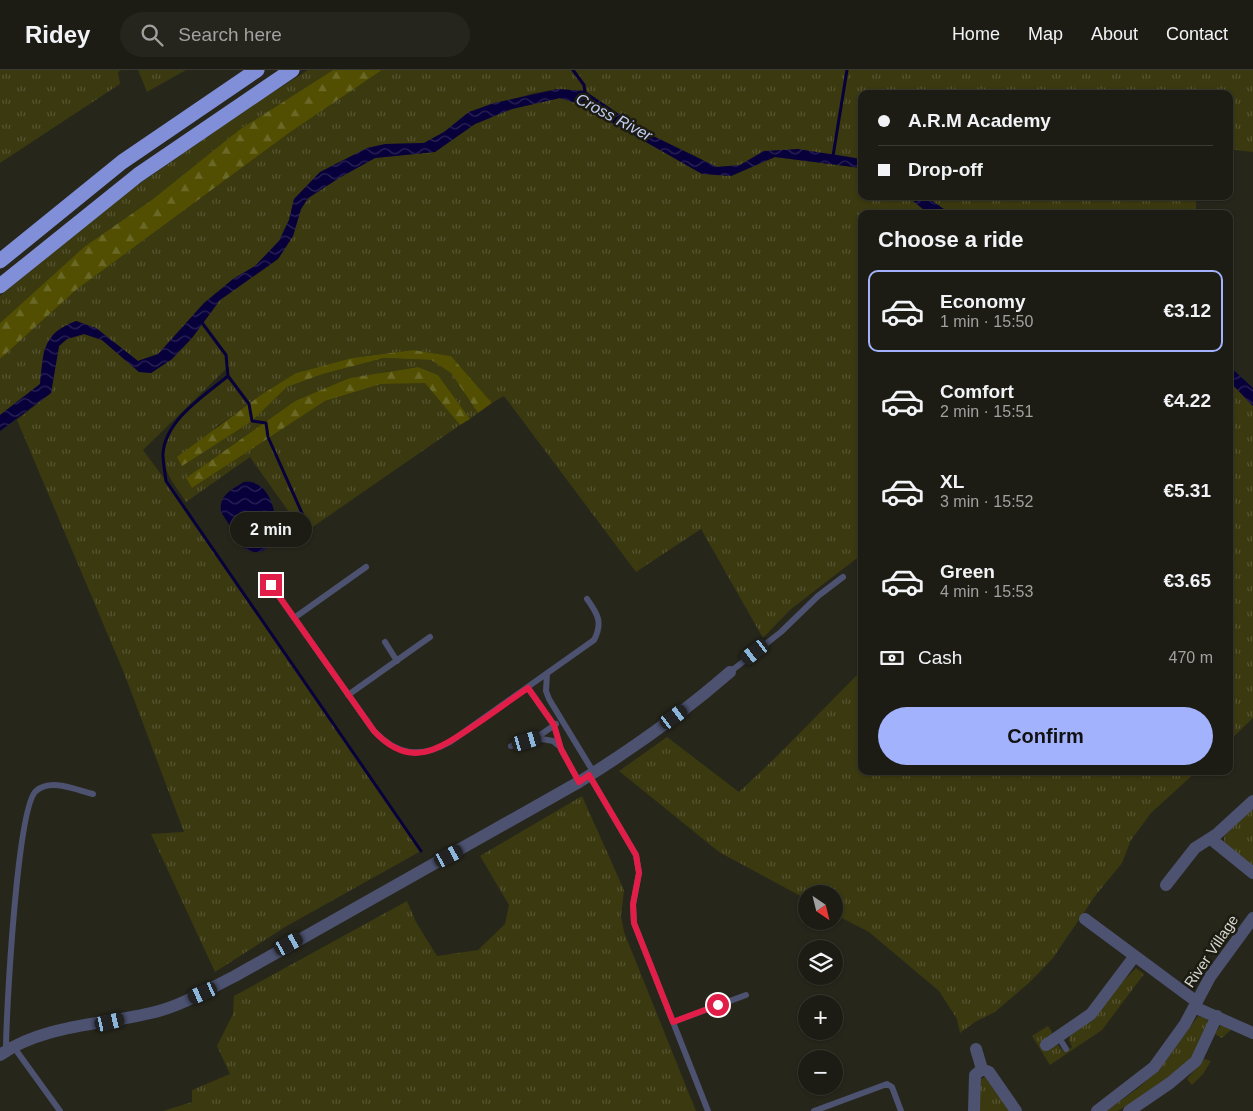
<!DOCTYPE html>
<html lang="en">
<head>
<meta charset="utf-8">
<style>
	body { margin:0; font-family:Helvetica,sans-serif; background:#25251d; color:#f1f3f6; height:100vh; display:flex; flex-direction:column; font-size:19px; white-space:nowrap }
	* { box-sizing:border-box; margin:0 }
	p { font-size:16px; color:#a0a1a0 }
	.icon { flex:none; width:28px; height:28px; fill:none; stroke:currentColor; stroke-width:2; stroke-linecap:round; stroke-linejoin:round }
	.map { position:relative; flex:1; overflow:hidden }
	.drawer { position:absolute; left:858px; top:140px; width:375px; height:565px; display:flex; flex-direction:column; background:#1c1c14; border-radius:10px; box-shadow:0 1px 4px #0004,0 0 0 1px #3a3a34 }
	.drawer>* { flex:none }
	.top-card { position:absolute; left:858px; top:20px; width:375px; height:110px; border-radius:10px; box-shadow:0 1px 4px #0004,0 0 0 1px #3a3a34; display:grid; align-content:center; height:110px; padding:0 20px; background:#1c1c14 }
	.needle { width:32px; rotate:145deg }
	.buttons { position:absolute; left:798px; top:815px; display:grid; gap:10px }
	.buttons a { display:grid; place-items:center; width:45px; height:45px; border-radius:50%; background:#1c1c14; box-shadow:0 1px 4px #0004,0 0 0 1px #3a3a34; font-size:25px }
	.end { position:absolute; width:22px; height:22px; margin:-11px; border:6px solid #e11d48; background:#fff; box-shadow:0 0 0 2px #fff }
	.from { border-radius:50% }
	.bubble { position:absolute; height:35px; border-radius:18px; background:#1c1c14; box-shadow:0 1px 4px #0004,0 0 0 1px #3a3a34; font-size:16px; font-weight:700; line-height:35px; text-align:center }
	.car { position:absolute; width:15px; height:30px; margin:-15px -8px; border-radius:6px; box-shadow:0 0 4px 1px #0007; background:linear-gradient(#222 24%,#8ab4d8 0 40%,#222 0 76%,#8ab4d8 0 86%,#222 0) }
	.top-card b { display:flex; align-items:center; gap:18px; height:48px; font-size:19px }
	.top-card b+b { border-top:1px solid #3a3a34 }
	.top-card i { width:12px; height:12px; background:#f1f3f6 }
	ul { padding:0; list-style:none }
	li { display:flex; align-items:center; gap:15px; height:82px; margin:0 10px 8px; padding:0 10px; border:2px solid transparent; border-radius:10px }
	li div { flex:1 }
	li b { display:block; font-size:19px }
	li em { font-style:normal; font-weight:700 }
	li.current { border-color:#a3b2fd }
	li>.icon { width:45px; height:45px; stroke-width:1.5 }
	h2 { padding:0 20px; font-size:22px; line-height:60px }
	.pay { display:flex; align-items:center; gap:12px; height:55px; padding:0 20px; font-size:19px }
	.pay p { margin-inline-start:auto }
	.cta { display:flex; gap:10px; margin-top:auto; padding:10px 20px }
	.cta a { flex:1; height:58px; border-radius:30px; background:#a3b2fd; color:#111; font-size:20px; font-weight:700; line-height:58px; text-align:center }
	header { display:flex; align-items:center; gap:30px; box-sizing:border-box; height:70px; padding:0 25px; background:#1c1c14; border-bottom:1px solid #3a3a34 }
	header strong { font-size:24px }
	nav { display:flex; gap:28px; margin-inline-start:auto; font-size:18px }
	.search { width:350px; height:45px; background:#25251d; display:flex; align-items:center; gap:12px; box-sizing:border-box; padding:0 18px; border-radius:28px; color:#a0a1a0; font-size:19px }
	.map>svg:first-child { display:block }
	.grass { fill:url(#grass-tufts) }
	.forest { fill:url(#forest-firs) }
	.water { fill:url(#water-waves) }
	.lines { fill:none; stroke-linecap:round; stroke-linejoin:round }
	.stream { stroke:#08003b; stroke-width:3 }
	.lane { stroke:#4c5270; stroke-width:6 }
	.street { stroke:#4c5270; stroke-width:12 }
	.highway { stroke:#818fd9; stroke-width:15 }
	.route { stroke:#e11d48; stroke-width:6 }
	.labels { text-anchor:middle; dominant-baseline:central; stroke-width:5; stroke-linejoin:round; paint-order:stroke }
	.street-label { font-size:15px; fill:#d6d6cf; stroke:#1c1c12 }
	.water-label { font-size:16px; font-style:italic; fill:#c3ccf4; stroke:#1c1c12 }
</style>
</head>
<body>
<header>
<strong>Ridey</strong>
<div class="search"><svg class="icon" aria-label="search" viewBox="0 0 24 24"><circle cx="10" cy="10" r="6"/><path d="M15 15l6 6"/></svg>Search here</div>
<nav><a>Home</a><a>Map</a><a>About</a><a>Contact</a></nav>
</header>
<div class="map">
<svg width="1253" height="1041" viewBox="0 0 1253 1041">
	<defs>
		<pattern id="grass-tufts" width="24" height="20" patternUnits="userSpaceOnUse" patternTransform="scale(1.25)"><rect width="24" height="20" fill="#3b3910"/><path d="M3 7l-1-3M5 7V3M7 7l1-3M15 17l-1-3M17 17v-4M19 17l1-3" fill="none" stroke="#575532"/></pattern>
		<pattern id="forest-firs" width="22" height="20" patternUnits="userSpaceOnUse" patternTransform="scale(1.25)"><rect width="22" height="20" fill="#524f02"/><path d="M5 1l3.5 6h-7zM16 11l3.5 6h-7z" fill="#6a6826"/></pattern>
		<pattern id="water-waves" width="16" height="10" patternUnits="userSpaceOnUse" patternTransform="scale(1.25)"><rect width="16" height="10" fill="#08003b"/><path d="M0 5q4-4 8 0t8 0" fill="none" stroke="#2b2456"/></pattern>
	</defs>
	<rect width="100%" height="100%" fill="#26261b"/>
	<!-- grass -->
	<path class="grass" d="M 0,0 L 121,0 L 118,2 L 120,14 L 0,93 Z
		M 138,0 L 186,0 L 147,22 Z
		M 308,0 L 333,0 L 239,60 L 153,129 L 84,177 L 0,253 L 0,226 L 129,121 L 253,35 Z
		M 382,0 L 1253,0 L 1253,82 L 1229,79 L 1229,24 L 861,24 L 861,89 L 833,84 L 764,81 L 740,95 L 717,97 L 647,63 L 585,21 L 558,19 L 534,23 L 469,42 L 444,62 L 424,73 L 385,74 L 294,129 L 289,150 L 279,171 L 255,196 L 233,209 L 158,284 L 138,291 L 96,258 L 76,251 L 44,279 L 40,314 L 0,345 L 0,289 L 76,220 L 289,63 Z
		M 560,28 L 579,34 L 731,106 L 775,87 L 861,98 L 861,126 L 907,126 L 929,144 L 861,144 L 861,485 L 791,539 L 763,568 L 701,459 L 636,502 L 504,326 L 492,333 L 451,286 L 413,280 L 352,288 L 296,303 L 213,359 L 252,351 L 287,317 L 323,304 L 384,288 L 431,290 L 451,303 L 478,343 L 470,349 L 438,305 L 418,297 L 385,302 L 295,331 L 186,408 L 192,418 L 325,331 L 381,314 L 425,312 L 460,355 L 304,463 L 250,387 L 186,432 C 180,422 168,408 165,396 C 155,357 203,327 228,306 L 227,298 L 143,380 L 166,411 L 421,781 L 285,857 L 215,902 L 151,764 L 184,762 L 124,603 L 17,350 L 51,323 L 59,276 L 67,269 L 84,264 L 102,270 L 139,302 L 151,303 L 172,289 L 192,268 L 220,230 L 278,189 L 293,166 L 301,139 L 309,128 L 339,108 L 375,88 L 435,82 L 475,54 L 512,39 Z
		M 925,126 L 1196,126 L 1196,144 L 951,144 Z
		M 1229,311 L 1253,336 L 1253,648 L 1229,671 Z
		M 861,601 L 861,701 L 1197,701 L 1151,743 L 1131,770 L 1122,793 L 1095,826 L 1053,888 L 1030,912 L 995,942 L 975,952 L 960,963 L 957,949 L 939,921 L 869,862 L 834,844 L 834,824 L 806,824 L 806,829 L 719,782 L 619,701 L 667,667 L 739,722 L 773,690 Z
		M 582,726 L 624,820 L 621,846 L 624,862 L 696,1041 L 163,1041 L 192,1032 L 192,1020 L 230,1004 L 217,976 L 233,944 L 234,926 L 407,831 L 416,852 L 437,886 L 478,880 L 505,854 L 509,835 L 480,786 Z
		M 1253,738 L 1253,796 L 1224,774 L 1224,766 Z
		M 1136,898 L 1144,904 L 1102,960 L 1050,995 L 1032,966 L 1048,956 L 1052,962 L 1051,977 L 1058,975 L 1064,982 L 1072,977 L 1069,970 L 1070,965 Z
		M 1198,946 L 1207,949 L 1208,952 L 1193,987 L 1164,1012 L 1118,1041 L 1106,1041 L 1137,1019 L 1159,1000 Z
		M 1221,955 L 1232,959 L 1222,968 L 1215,964 Z
		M 1204,989 L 1211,991 L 1203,1004 L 1192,1015 L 1187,1009 Z
		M 985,1007 L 1010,1041 L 980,1041 L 979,1010 Z"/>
	<!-- forest -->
	<path class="forest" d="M 333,0 L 382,0 L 289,63 L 76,220 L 0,289 L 0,253 L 84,177 L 153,129 L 239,60 Z
		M 413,280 L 451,286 L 492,333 L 478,343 L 451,303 L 431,290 L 384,288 L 323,304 L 287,317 L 252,351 L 182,396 L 177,387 L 261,325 L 296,303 L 352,288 Z
		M 418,297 L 438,305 L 470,349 L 460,355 L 425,313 L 381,314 L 325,331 L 192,418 L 186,408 L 295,331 L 350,308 Z"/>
	<!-- water -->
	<path class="water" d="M 558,19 L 585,21 L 647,63 L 717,97 L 740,95 L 764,81 L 798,79 L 861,89 L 861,98 L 775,87 L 731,106 L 702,104 L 579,34 L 560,28 L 512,39 L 475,54 L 435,82 L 375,88 L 339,108 L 308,128 L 301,139 L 293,166 L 278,189 L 220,230 L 192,268 L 172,289 L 151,303 L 139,302 L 102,270 L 84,264 L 67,269 L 59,276 L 51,323 L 0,361 L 0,345 L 40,314 C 44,282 41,264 76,251 L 96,258 L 138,291 L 158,284 L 204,233 L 233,209 L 255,196 L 279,171 L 289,150 L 294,129 L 320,102 L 367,78 L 385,74 L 424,73 L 444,62 L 469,42 L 494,33 Z
		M 907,126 L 925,126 L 951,144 L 929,144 Z
		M 1229,296 L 1253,318 L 1253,336 L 1229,311 Z
		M 244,412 C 285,407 286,503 244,478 L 221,442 C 219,425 231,420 244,412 Z"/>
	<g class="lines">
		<!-- stream -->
		<path class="stream" d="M 573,0 L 584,15 L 585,23
			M 833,86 L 847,0
			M 200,250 L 226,285 L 228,306 C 205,325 165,350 163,384 C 163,393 165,402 166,411 L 421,781
			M 228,306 L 249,334 L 252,351 L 266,353 L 268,367 L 306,452"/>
		<!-- lane -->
		<path class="lane" d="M 271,515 L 374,661 C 397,685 420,689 450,672 L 594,570 C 603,553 598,544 587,529
			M 294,548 L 366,497
			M 385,572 L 397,591
			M 730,602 L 781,562 L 818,526 L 843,507
			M 547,604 L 546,621 L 549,629 L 594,703
			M 528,618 L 554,655 L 561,679 L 579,712
			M 348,625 L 430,567
			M 536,668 L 553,671 L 559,676
			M 511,676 L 536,668 L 556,654
			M 589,705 L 636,785 L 639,803 L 633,835 L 634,853 L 673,952
			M 1058,966 L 1066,979
			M 13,976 L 60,1041
			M 6,980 C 6,946 17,737 36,721 C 51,708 76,720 93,724
			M 708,1041 L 673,952 L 746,925
			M 814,1041 L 887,1014 L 892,1017 L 901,1041"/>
		<!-- street -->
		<path class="street" d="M 1211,769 L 1253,803
			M 1166,815 L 1195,778 L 1217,764 L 1253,731
			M 1085,849 L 1197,932
			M 1194,937 L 1253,963
			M 1046,975 L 1091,944 L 1134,887
			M 976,979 L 982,999
			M 0,985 C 44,954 104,955 155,942 C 183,935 209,919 235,906 L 579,712 C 632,679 683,643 730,602
			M 974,1041 L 975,1005 L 982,999 L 989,1002 L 1016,1041
			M 1097,1041 L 1154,997 L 1185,954 L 1210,907 L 1253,848
			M 1129,1041 L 1170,1013 L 1196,991 L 1217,946"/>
		<!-- highway -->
		<path class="highway" d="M 0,191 L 122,92 L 257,0
			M 0,216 L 138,105 L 292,0"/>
	</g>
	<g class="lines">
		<!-- route -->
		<path class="route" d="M 271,515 L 374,661 C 410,700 438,680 475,655 C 493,643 510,630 528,618 L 554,655 L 561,679 L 579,712 L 589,705 L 636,785 L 639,803 L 633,834 L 634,853 L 673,952 L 718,935"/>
	</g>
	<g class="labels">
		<!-- street labels -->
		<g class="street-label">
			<text transform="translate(1211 881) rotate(-56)">River Village</text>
		</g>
		<!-- water labels -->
		<g class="water-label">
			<text transform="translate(614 47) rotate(28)">Cross River</text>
		</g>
	</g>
</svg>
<div class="buttons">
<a><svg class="needle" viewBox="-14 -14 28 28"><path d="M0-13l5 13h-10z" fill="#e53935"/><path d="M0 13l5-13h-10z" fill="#a0a1a0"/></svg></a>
<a><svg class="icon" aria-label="layers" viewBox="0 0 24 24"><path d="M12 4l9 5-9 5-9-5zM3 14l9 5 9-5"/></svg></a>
<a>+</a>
<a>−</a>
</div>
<i class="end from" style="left:718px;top:935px"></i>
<i class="end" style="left:271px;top:515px"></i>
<div class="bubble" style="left:230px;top:442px;width:82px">2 min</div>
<i class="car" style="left:755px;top:582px;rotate:232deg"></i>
<i class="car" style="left:674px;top:647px;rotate:54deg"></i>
<i class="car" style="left:527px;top:671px;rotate:74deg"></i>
<i class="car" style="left:449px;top:786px;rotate:62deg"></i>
<i class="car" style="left:289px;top:874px;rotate:61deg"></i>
<i class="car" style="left:203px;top:923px;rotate:246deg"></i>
<i class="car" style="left:110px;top:952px;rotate:77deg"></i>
<div class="top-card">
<b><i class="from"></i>A.R.M Academy</b>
<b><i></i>Drop-off</b>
</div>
<section class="drawer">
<h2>Choose a ride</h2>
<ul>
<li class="current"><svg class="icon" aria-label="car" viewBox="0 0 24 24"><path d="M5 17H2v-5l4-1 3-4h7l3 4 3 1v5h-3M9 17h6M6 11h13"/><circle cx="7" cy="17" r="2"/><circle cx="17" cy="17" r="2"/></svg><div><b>Economy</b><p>1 min · 15:50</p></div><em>€3.12</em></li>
<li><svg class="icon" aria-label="car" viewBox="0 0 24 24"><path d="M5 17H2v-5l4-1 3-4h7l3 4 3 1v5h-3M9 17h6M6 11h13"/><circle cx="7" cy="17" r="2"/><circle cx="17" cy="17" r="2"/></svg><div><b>Comfort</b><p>2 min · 15:51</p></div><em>€4.22</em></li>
<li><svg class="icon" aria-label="car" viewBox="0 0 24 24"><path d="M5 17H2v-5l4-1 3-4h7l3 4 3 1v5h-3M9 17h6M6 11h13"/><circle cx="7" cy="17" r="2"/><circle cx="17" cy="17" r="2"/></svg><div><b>XL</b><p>3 min · 15:52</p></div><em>€5.31</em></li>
<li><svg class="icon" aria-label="car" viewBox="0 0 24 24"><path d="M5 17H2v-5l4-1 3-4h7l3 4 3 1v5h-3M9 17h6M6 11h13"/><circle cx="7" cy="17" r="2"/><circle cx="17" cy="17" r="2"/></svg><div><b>Green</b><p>4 min · 15:53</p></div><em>€3.65</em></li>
</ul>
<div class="pay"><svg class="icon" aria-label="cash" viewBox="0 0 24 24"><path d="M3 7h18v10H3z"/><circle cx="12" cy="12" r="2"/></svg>Cash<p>470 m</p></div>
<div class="cta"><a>Confirm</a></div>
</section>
</div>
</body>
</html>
